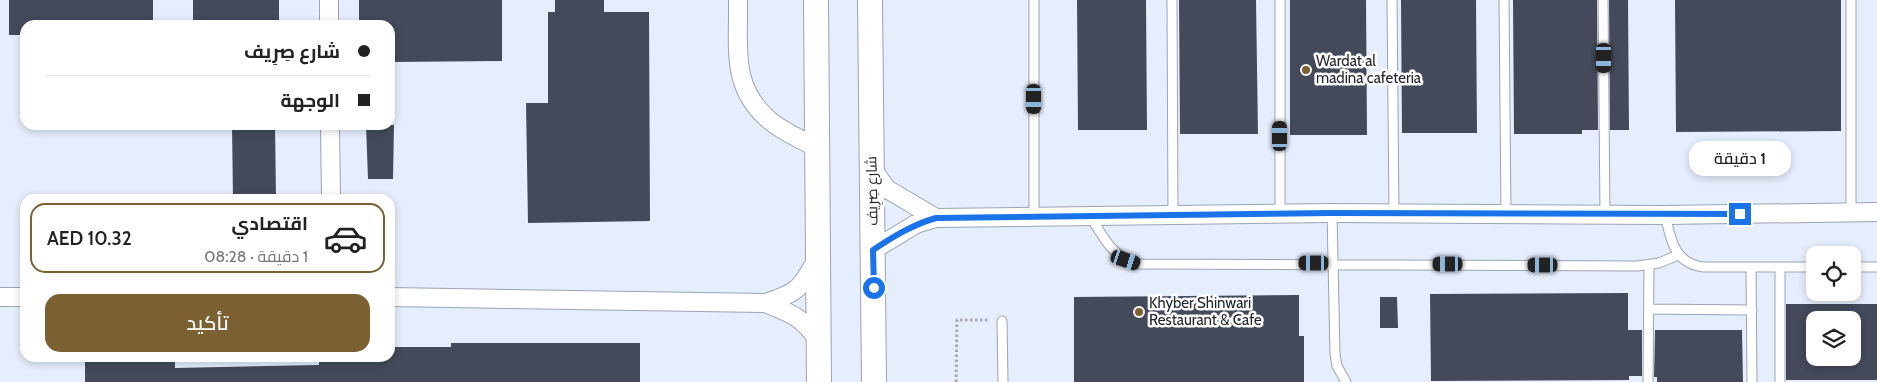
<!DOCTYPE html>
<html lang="ar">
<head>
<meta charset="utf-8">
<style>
	body { margin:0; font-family:Cabin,Cairo,sans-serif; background:#f2f2f2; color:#222; direction:rtl; height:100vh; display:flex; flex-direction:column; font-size:19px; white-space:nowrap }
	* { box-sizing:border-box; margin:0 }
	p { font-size:16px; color:#767676 }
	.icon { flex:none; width:28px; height:28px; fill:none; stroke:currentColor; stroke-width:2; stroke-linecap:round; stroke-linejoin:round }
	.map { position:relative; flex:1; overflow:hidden; direction:ltr }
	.panel { position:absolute; left:20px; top:194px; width:375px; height:168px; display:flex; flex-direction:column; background:#fff; border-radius:15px; box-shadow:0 2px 8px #0003; direction:rtl }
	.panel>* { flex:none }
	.guide { position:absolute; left:20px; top:20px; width:375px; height:110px; border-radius:15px; box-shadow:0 2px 8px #0003; direction:rtl; display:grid; align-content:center; height:110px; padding:0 25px; background:#fff }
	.tools { position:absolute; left:1806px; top:246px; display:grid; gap:10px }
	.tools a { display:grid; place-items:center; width:55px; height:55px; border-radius:10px; background:#fff; box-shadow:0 2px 8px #0003; font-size:25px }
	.end { position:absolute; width:22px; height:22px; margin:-11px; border:6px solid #1a73e8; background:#fff; box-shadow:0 0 0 2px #fff }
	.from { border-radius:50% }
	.bubble { position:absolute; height:35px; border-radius:15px; background:#fff; box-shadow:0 2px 8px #0003; font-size:16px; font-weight:600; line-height:35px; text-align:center; direction:rtl }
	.car { position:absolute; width:15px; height:30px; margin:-15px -8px; border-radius:6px; box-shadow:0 0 4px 1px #0007; background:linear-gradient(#222 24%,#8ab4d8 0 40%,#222 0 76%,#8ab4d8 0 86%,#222 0) }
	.guide b { display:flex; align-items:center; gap:18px; height:48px; font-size:19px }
	.guide b+b { border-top:1px solid #e0e0e0 }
	.guide i { width:12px; height:12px; background:#222 }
	ul { padding:9px 0 0; list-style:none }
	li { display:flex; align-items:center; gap:15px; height:70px; margin:0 10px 8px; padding:0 15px; border:2px solid transparent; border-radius:15px }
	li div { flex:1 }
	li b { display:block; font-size:19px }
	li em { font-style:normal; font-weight:600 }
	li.on { border-color:#7b6032 }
	li>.icon { width:45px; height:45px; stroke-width:1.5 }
	.action { display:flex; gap:10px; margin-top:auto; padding:10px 25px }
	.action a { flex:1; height:58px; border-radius:15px; background:#7b6032; color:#fff; font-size:20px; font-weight:600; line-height:58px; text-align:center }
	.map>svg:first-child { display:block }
	.built { fill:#e6edfc; fill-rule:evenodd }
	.building { fill:#444a5a; fill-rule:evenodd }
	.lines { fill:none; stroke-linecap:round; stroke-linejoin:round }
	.service-casing { stroke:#9ba3b4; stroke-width:11 }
	.minor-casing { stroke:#9ba3b4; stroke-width:20 }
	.secondary-casing { stroke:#9ba3b4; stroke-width:26 }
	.path { stroke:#a7a9ae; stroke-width:3; stroke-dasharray:2.5 2.5; stroke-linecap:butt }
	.service { stroke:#fff; stroke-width:9 }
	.minor { stroke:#fff; stroke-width:18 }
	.secondary { stroke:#fff; stroke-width:24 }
	.route { stroke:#1a73e8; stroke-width:6 }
	.poi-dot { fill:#7b6032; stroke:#fff; stroke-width:2 }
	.labels { text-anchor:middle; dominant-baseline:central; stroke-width:5; stroke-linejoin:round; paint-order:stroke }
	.poi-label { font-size:15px; fill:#23262c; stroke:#fff; text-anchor:start }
	.street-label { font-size:15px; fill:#23262c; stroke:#fff }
</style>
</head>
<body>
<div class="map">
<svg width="1877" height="382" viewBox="0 0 1877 382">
	<rect width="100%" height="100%" fill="#f8f9fd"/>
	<!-- built -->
	<path class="built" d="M 0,0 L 1877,0 L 1877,382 L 0,382 ZM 25,25 L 390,25 L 390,125 L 25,125 ZM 25,199 L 390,199 L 390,356 L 25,356 ZM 1815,255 L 1852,255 L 1852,292 L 1815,292 ZM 1815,320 L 1852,320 L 1852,358 L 1815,358 Z"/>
	<!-- building -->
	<path class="building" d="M 9,0 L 153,0 L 153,25 L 25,25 L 25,35 L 9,35 Z
		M 193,0 L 279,0 L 279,25 L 193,25 Z
		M 359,0 L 502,0 L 502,61 L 390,62 L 390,25 L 359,25 Z
		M 555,0 L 604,0 L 604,12 L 649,12 L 650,221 L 528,223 L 526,103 L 548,103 L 548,12 L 555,12 Z
		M 1077,0 L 1146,0 L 1147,130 L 1078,130 Z
		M 1179,0 L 1256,0 L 1258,134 L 1180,134 Z
		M 1290,0 L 1366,0 L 1367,135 L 1290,135 Z
		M 1401,0 L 1476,0 L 1477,133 L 1402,133 Z
		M 1513,0 L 1597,0 L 1598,130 L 1582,130 L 1582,134 L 1514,134 Z
		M 1609,0 L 1628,0 L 1629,130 L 1610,130 Z
		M 1675,0 L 1841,0 L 1841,131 L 1676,132 Z
		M 232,125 L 275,125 L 276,199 L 233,199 Z
		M 366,125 L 394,125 L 393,179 L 368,179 Z
		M 1628,293 L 1628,330 L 1642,330 L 1642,376 L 1629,376 L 1629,380 L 1431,381 L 1430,294 Z
		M 1299,295 L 1299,336 L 1304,336 L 1304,382 L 1074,382 L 1074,297 Z
		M 1380,297 L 1397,297 L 1398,328 L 1380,328 Z
		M 1786,304 L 1877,304 L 1877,380 L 1786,380 ZM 1815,320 L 1852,320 L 1852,358 L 1815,358 Z
		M 1655,330 L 1742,330 L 1743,382 L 1657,382 L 1657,377 L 1654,377 Z
		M 451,343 L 640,343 L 640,382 L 85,382 L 85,356 L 175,356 L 175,368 L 319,365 L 319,356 L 390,356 L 390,347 L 451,347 Z"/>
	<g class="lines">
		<defs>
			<path id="service" d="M 1172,0 L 1173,215
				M 1280,0 L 1280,213
				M 1392,0 L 1394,213
				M 1504,0 L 1506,214
				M 1603,0 L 1605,215
				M 1332,213 L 1335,354 L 1337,366 L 1346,382
				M 1851,213 L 1851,0
				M 1665,215 C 1671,240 1674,263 1703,267 L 1815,267
				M 1034,217 L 1034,0
				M 1091,217 C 1104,239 1112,256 1138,264 L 1638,266 L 1659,263 L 1678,255
				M 1751,267 L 1752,382
				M 1780,267 L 1780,382
				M 1852,267 L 1877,267
				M 1649,309 L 1752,310
				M 1002,321 L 1003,382
				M 1648,382 L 1649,265"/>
			<path id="minor" d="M 329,0 L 329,25
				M 738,0 C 739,45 730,86 768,119 C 781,131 801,139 817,148
				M 330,125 L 331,199
				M 872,169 L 887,189 L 936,218
				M 873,250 L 916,224 L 936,218 L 1332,213 L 1665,215 L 1877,212
				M 0,297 L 25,297
				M 390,297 L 765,303 C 798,293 801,288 817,259
				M 765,303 C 791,313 804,318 819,342"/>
			<path id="secondary" d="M 816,0 L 819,382
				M 870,0 L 874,382"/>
		</defs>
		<!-- service casing -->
		<use href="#service" class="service-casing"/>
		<!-- minor casing -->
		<use href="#minor" class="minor-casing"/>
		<!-- secondary casing -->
		<use href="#secondary" class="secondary-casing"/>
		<!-- path -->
		<path class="path" d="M 956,382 L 957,320 L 990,320"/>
		<!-- service -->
		<use href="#service" class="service"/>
		<!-- minor -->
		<use href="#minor" class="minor"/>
		<!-- secondary -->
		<use href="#secondary" class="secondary"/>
	</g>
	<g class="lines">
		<!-- route -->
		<path class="route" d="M 874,288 L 873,250 C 894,236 912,225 936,218 L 1332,213 L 1740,214"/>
	</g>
	<!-- markers -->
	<g class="poi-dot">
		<circle cx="1306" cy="70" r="5"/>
		<circle cx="1139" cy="312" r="5"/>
	</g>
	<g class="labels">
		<!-- poi labels -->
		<g class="poi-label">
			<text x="1316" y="61">Wardat al<tspan x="1316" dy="17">madina cafeteria</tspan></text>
			<text x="1149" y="303">Khyber Shinwari<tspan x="1149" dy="17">Restaurant &amp; Cafe</tspan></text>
		</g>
		<!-- street labels -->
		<g class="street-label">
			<text transform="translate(872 191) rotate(-91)">شارع صِرِيف</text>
		</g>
	</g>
</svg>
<div class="tools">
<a><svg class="icon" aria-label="locate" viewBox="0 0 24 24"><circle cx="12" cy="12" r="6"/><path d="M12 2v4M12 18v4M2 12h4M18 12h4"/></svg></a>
<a><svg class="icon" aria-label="layers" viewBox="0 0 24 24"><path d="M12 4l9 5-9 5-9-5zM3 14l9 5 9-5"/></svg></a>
</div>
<i class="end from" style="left:874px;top:288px"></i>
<i class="end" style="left:1740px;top:214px"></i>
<div class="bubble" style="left:1689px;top:141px;width:102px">1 دقيقة</div>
<i class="car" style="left:1604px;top:58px;rotate:180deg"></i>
<i class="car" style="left:1034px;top:99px;rotate:180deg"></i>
<i class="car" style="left:1280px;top:136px;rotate:0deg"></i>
<i class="car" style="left:1126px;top:260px;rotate:108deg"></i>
<i class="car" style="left:1314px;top:263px;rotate:270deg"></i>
<i class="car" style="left:1448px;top:264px;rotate:270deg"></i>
<i class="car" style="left:1543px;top:265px;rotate:270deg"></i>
<div class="guide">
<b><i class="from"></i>شارع صِرِيف</b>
<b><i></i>الوجهة</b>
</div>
<section class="panel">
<ul>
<li class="on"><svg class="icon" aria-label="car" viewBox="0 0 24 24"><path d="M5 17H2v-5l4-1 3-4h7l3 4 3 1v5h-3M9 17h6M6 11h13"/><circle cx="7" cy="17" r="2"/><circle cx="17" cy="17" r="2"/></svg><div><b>اقتصادي</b><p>1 دقيقة · 08:28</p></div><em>AED 10.32</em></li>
</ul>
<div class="action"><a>تأكيد</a></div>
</section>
</div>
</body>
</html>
